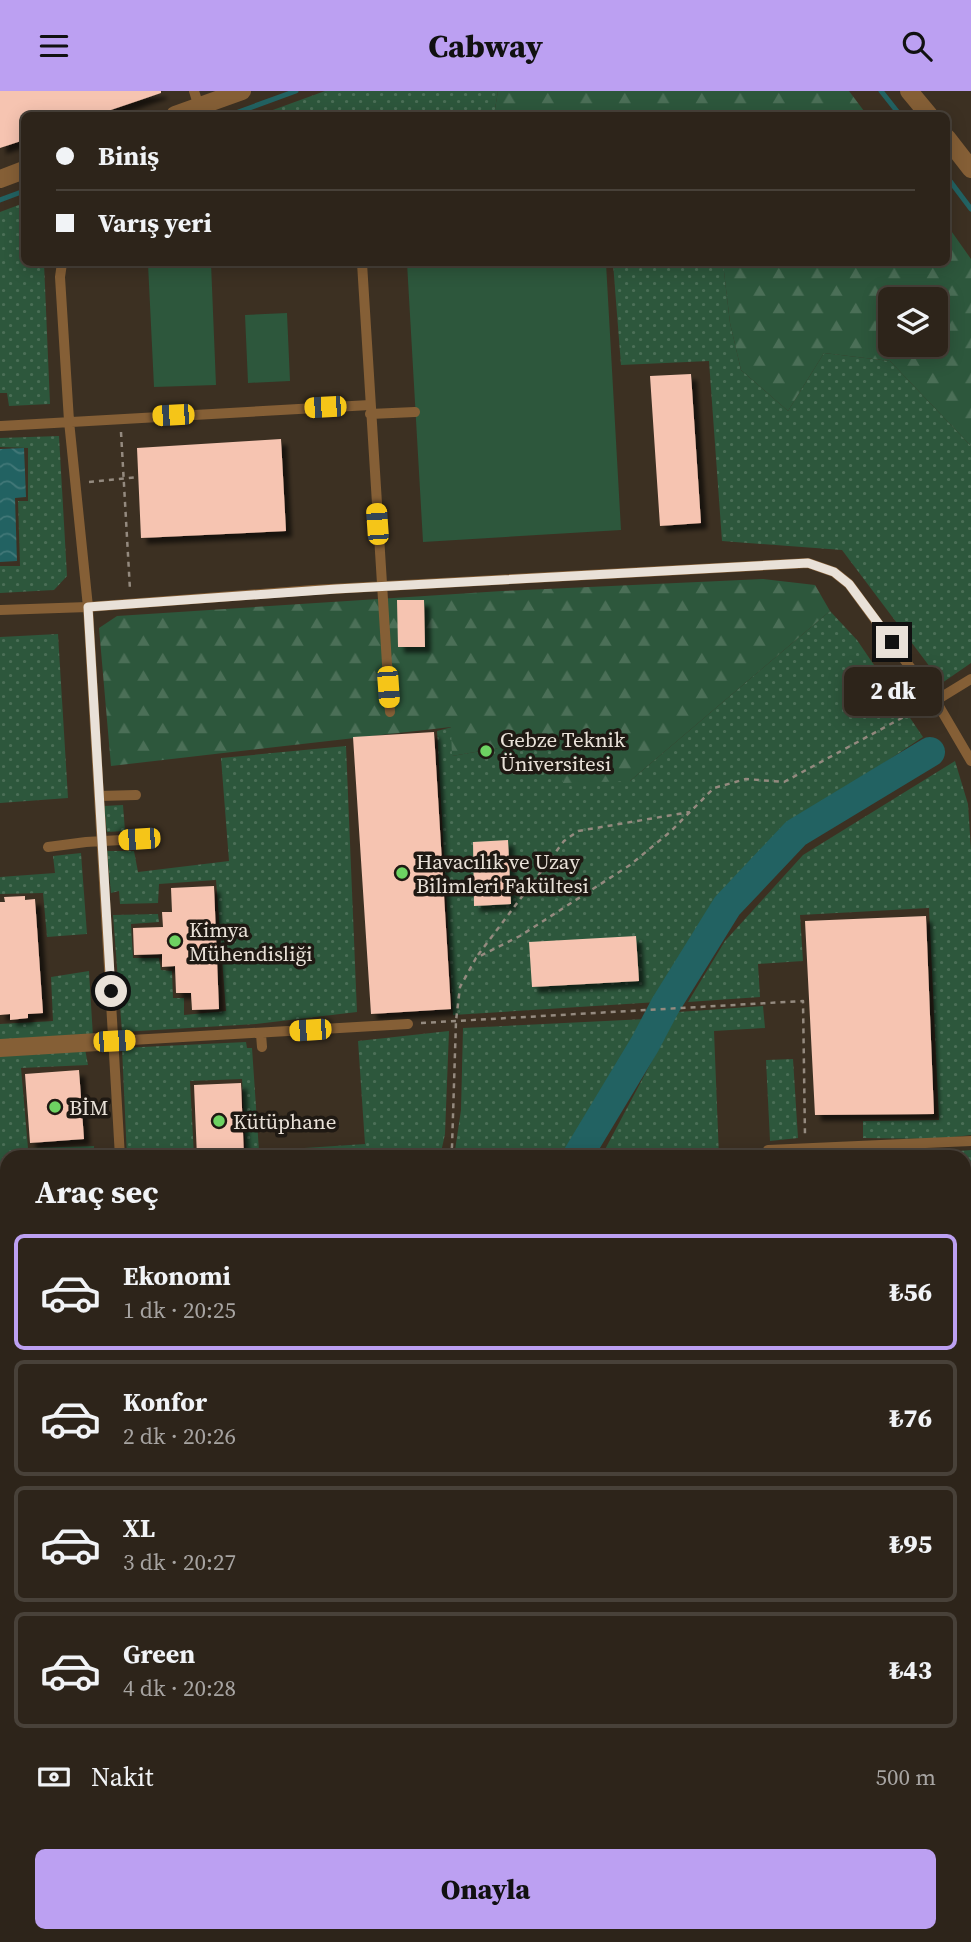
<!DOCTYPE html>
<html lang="tr">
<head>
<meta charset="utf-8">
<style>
	body { margin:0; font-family:"Source Serif 4",serif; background:#352c23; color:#f1f3f6; height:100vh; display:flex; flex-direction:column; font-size:26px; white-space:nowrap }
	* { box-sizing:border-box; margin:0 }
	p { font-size:23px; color:#a7a4a2 }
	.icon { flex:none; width:38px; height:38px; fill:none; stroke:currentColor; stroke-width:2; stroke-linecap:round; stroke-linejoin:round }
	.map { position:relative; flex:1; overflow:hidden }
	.panel { position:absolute; left:0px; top:1059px; width:971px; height:793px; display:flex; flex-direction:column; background:#2d241a; border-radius:21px 21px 0 0; box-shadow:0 4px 18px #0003,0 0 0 2px #484139 }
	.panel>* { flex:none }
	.banner { position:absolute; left:21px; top:21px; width:929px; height:154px; border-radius:10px; box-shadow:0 4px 18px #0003,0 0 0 2px #484139; display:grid; align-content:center; height:154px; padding:0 35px; background:#2d241a }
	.buttons { position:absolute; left:878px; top:196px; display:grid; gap:14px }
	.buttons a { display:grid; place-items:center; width:70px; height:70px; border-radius:10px; background:#2d241a; box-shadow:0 4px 18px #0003,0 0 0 2px #484139; font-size:35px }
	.end { position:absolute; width:32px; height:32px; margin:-16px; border:9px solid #e9e1d8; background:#111; box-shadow:0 0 0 4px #111 }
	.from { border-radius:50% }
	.bubble { position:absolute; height:49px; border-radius:10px; background:#2d241a; box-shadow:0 4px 18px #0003,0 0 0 2px #484139; font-size:23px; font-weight:800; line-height:49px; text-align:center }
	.car { position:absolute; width:21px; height:42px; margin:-21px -10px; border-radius:9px; box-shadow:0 0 5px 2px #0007; background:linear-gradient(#f5c518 24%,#345 0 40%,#f5c518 0 76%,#345 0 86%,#f5c518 0) }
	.banner b { display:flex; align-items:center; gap:24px; height:66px; font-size:26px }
	.banner b+b { border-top:2px solid #484139 }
	.banner i { width:18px; height:18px; background:#f1f3f6 }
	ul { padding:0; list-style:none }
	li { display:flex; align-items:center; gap:21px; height:116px; margin:0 14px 10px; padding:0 21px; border:4px solid #484139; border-radius:10px }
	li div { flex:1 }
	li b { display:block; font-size:26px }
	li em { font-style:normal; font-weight:800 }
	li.selected { border-color:#bca0f2 }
	li>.icon { width:63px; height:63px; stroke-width:1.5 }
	h2 { padding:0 35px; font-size:32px; line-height:84px }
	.pay { display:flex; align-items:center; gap:18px; height:77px; padding:0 35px; font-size:26px }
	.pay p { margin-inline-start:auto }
	.primary-button { display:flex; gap:14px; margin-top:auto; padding:14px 35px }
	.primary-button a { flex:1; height:80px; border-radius:10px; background:#bca0f2; color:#111; font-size:28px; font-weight:800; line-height:80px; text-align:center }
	header { display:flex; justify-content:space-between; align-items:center; height:91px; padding:0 35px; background:#bca0f2; color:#111; font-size:32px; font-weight:800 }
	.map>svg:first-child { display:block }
	.grass { fill:url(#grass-dots) }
	.forest { fill:url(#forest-firs); fill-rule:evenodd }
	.pitch { fill:#2d573c }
	.water { fill:url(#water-waves) }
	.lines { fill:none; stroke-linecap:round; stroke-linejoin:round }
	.stream { stroke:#226262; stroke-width:5 }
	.river { stroke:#226262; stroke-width:30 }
	.building { fill:#f6c4b1; filter:url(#shadow) }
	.path { stroke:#948a7f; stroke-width:2.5; stroke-dasharray:5 5; stroke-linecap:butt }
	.lane { stroke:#855f36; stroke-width:10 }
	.street { stroke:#855f36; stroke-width:18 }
	.rail { stroke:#93897e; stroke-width:5; stroke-dasharray:14 7; stroke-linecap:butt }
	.route { stroke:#e9e1d8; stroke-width:9 }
	.poi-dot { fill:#6dd362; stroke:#1f1913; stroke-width:2.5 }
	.labels { text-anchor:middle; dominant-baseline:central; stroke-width:7; stroke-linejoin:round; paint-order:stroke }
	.poi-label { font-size:21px; fill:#e9e1d8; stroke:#1f1913; text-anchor:start }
</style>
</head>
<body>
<header><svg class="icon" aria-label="menu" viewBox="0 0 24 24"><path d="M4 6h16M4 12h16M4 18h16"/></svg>Cabway<svg class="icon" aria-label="search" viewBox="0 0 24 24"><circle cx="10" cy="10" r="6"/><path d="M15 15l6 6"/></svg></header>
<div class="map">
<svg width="971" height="1851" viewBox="0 0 971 1851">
	<defs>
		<pattern id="grass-dots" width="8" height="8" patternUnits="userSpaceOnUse" patternTransform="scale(1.75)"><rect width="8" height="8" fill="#2d573c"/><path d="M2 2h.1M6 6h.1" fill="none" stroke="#4b6f57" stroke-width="1.8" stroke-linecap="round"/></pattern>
		<pattern id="forest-firs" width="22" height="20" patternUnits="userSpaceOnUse" patternTransform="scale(1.75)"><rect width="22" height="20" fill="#2d573c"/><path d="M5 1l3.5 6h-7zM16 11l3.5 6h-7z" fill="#4b6f57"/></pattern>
		<pattern id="water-waves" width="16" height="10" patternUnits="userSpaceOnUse" patternTransform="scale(1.75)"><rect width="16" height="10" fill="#226262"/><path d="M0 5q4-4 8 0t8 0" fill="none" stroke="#427878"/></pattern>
		<filter id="shadow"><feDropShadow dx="6" dy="6" stdDeviation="2" flood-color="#0009"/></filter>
	</defs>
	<rect width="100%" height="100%" fill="#3c3022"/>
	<!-- grass -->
	<path class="grass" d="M 325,0 L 498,0 L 494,24 L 259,24 Z
		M 24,112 L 24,172 L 44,172 L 50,313 L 9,315 L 7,302 L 0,302 L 0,121 Z
		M 613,172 L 723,172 L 730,232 L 741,279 L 788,320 L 824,262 L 890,270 L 971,355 L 971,572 L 942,592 L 842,459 L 722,450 L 709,270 L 621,274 Z
		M 59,345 L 67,485 L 54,499 L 0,502 L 0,475 L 20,475 L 18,410 L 28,410 L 28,357 L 0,356 L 0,347 Z
		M 830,520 L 857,549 L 923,646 L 786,737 L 716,819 L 658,911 L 453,924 L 437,640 L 452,636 L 452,665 L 551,648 L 630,690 Z
		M 58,543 L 68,707 L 0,712 L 0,546 Z
		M 346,655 L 357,921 L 256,933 L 122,941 L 113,824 L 158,823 L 159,831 L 131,833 L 133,867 L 159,867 L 161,879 L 172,880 L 173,907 L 184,907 L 184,924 L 226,920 L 216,789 L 159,793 L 158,812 L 120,813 L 119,800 L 111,802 L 107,760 L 134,760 L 138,781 L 229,770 L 221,667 Z
		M 955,670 L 968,713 L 971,759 L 971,1044 L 938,1048 L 863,1047 L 863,1030 L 939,1029 L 929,817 L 800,824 L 803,870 L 758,873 L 760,906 L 688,911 L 725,850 L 803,764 Z
		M 123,714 L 125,740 L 107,741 L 104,715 Z
		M 81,762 L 87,843 L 47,846 L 43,802 L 0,803 L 0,786 L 55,782 L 53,765 Z
		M 89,880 L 93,946 L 0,951 L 0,933 L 53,930 L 51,886 Z
		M 763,915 L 765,937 L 714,940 L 719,1066 L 601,1066 L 678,921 Z
		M 646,928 L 566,1066 L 454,1066 L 461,1019 L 463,937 Z
		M 449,940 L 445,1043 L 440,1066 L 246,1066 L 242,988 L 190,990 L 194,1065 L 127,1066 L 122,957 L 246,951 L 247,957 L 252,957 L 259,1060 L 365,1053 L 358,950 Z
		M 85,958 L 88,974 L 21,977 L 28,1057 L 94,1055 L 94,1066 L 7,1066 L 7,1197 L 0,1198 L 0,964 Z
		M 793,968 L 798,1047 L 770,1050 L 766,969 Z
		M 971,1059 L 971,1217 L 964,1217 L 964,1066 L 960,1066 L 959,1060 Z
		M 0,1217 L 7,1217 L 7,1266 L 0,1272 Z
		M 964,1234 L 971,1234 L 971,1408 L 964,1409 Z
		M 7,1297 L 7,1456 L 0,1456 L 0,1304 Z
		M 0,1487 L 7,1487 L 7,1611 L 0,1612 Z
		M 0,1731 L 7,1734 L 7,1844 L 145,1844 L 146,1851 L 0,1851 Z"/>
	<!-- forest -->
	<path class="forest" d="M 498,0 L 849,0 L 867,24 L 494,24 Z
		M 947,134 L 971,168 L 971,355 L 890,270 L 824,262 L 788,320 L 741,279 L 730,232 L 723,172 L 947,172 ZM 891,208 L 936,208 L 936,254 L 891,254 Z
		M 763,488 L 815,494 L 830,520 L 630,690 L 563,692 L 551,648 L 452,665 L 451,636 L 111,675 L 99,537 L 117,525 L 502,500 Z
		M 964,1437 L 971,1437 L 971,1555 L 964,1555 Z
		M 971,1652 L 971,1851 L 854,1851 L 872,1845 L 964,1844 L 964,1653 Z
		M 275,1844 L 833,1844 L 833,1851 L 275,1851 Z"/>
	<!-- pitch -->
	<path class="pitch" d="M 211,172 L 216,294 L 154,296 L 148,173 Z
		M 407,172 L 606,172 L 621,439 L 423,451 Z
		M 287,222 L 290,290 L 248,292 L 245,224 Z"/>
	<!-- water -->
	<path class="water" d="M 24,357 L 26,406 L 15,407 L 17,470 L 0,471 L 0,358 Z"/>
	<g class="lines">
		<!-- stream -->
		<path class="stream" d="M 881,0 L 900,24
			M 230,24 L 296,0
			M 947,86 L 971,118
			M 0,109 L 24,100
			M 0,1700 L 7,1700"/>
		<!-- river -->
		<path class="river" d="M 577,1066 L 645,953 L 665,915 L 727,815 L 796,742 L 930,661
			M 242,1851 L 243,1844"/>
	</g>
	<!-- building -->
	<path class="building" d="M 0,0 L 161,0 L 161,2 L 96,24 L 24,24 L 24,49 L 0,57 Z
		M 691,283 L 701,432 L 660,435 L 650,285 Z
		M 281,348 L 286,440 L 141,447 L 137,357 Z
		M 397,509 L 424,509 L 425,556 L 398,556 Z
		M 434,641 L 451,918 L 371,923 L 353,646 Z
		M 508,749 L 511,813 L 474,815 L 473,751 Z
		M 214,795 L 219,918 L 192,919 L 191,902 L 176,902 L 175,875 L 162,876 L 162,863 L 134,864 L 133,837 L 163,836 L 162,821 L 172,821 L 171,797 Z
		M 25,805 L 25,809 L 35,808 L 43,922 L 28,923 L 28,927 L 10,929 L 10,923 L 0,924 L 0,811 L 5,811 L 4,806 Z
		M 926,825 L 934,1023 L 815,1024 L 805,830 Z
		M 636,845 L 639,890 L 532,896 L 529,851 Z
		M 79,979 L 84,1048 L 30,1052 L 25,983 Z
		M 241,992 L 244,1066 L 197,1066 L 194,994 Z"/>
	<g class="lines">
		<!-- path -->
		<path class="path" d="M 121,341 L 130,499
			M 89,391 L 138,386
			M 478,864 L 564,750 L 578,740 L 690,721
			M 421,932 L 803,910 L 805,1045
			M 447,1066 L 452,1056 L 456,930 L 460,896 L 476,867 L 520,845 L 630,774 L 670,741 L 714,697 L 746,688 L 784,691 L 922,616
			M 0,1288 L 7,1281
			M 964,1644 L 971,1644
			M 639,1844 L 639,1851
			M 580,1851 L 584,1844"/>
		<!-- lane -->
		<path class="lane" d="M 194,0 L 199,16
			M 62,172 L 60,186 L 69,330 L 88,516 L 120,1066
			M 362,172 L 390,621
			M 370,323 L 415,321
			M 1,335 L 370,314
			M 0,519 L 88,516 L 313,499 L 808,472 L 834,481 L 849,493 L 940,617 L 971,670
			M 935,610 L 971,588
			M 99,705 L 136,704
			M 48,756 L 86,751 L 139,748
			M 261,943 L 262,956
			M 114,950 L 408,933
			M 768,1059 L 971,1050
			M 964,1226 L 971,1225
			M 964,1420 L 971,1420
			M 0,1472 L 7,1471
			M 0,1723 L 7,1724
			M 174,1844 L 177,1851
			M 623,1844 L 624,1851
			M 805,1844 L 806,1851"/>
		<!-- street -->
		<path class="street" d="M 909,0 L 929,24
			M 175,24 L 242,0
			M 947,47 L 971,78
			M 0,88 L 24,79
			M 0,957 L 114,950
			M 0,1210 L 7,1209"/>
		<!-- rail -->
		<path class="rail" d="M 964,1581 L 971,1581
			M 964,1594 L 971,1594
			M 0,1640 L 7,1640
			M 0,1654 L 7,1654"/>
	</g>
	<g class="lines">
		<!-- route -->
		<path class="route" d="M 111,900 L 88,516 L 336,498 L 808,472 L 834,481 L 849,493 L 892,551"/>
	</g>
	<!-- markers -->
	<g class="poi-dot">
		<circle cx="486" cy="660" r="7"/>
		<circle cx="402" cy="782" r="7"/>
		<circle cx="175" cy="850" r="7"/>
		<circle cx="55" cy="1016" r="7"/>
		<circle cx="219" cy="1030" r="7"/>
	</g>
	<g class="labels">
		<!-- poi labels -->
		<g class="poi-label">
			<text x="500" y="648">Gebze Teknik<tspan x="500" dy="24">Üniversitesi</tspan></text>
			<text x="416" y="770">Havacılık ve Uzay<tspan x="416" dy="24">Bilimleri Fakültesi</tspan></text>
			<text x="189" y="838">Kimya<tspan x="189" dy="24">Mühendisliği</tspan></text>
			<text x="69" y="1016">BİM</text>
			<text x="233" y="1030">Kütüphane</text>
		</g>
	</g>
</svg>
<div class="buttons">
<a><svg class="icon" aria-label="layers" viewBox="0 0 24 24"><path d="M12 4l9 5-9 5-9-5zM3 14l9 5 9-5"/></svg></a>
</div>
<i class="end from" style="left:111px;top:900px"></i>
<i class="end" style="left:892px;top:551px"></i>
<div class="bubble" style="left:844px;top:576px;width:98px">2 dk</div>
<i class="car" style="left:325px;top:316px;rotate:267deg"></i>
<i class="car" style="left:173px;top:324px;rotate:267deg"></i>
<i class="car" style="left:377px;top:433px;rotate:356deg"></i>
<i class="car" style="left:388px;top:596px;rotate:176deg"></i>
<i class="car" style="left:139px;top:748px;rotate:266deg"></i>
<i class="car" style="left:310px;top:939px;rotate:266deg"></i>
<i class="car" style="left:114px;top:950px;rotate:87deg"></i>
<div class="banner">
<b><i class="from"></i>Biniş</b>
<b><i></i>Varış yeri</b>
</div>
<section class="panel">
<h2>Araç seç</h2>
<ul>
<li class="selected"><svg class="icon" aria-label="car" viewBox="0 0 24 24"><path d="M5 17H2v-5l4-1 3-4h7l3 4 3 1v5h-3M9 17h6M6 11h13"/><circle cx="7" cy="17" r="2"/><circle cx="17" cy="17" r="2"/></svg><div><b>Ekonomi</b><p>1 dk · 20:25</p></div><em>₺56</em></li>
<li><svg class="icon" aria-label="car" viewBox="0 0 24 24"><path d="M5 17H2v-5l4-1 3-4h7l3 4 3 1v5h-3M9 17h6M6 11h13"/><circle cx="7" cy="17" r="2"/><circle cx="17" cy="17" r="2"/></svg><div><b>Konfor</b><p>2 dk · 20:26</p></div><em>₺76</em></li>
<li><svg class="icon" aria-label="car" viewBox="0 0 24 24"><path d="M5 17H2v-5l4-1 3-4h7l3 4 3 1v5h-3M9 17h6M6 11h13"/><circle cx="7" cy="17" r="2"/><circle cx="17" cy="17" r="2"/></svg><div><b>XL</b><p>3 dk · 20:27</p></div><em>₺95</em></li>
<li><svg class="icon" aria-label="car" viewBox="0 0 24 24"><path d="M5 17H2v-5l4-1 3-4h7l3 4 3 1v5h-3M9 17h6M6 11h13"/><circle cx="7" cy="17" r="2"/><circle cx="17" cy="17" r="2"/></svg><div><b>Green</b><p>4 dk · 20:28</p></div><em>₺43</em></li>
</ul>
<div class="pay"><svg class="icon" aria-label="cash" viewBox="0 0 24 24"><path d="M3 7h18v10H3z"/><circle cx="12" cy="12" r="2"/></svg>Nakit<p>500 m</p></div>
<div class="primary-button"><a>Onayla</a></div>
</section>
</div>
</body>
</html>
